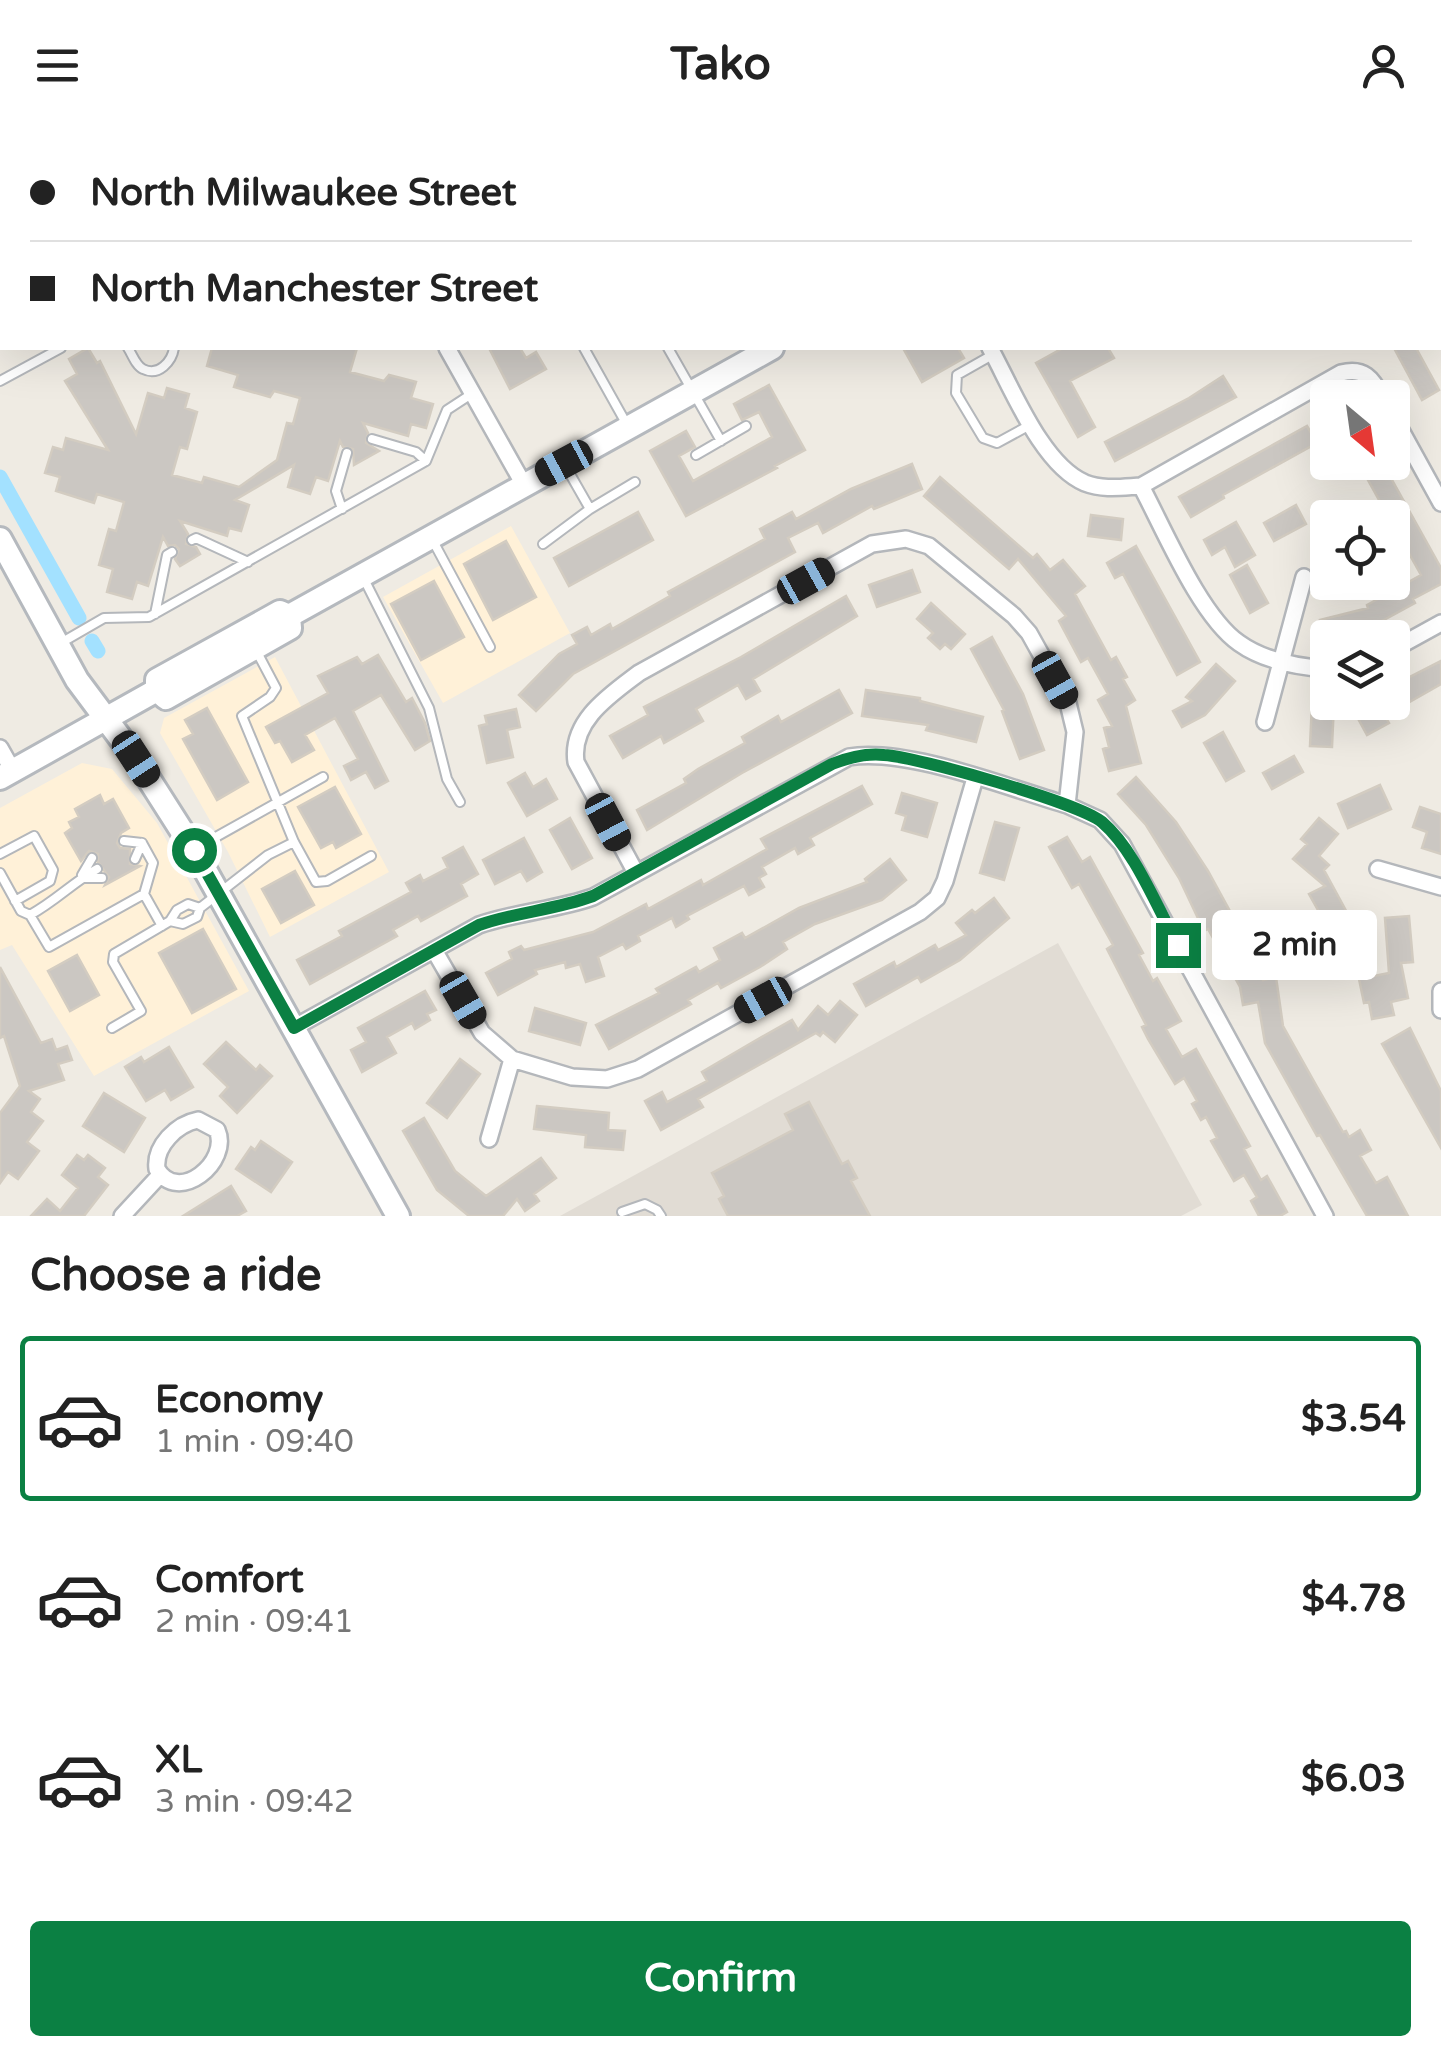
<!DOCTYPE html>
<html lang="en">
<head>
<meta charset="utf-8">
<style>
	body { margin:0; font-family:"Varela Round",sans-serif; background:#f6f6f6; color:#222; height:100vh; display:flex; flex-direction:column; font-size:38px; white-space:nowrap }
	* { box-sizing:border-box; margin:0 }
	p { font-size:32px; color:#767676 }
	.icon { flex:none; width:55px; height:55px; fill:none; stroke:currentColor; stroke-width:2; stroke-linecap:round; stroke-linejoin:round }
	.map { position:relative; height:1086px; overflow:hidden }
	.side { display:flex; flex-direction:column; background:#fff; flex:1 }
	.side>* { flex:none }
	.top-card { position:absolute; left:0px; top:0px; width:1442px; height:220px; box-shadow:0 10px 40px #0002; display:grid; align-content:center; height:220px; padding:0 30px; background:#fff }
	.needle { width:65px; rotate:151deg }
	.tools { position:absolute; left:1310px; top:250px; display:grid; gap:20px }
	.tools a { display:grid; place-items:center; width:100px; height:100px; border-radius:10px; background:#fff; box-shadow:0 10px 40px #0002; font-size:50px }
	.end { position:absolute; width:45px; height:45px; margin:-22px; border:12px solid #0b8043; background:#fff; box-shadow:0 0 0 5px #fff }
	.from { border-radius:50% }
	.bubble { position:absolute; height:70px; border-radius:10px; background:#fff; box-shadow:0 10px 40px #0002; font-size:32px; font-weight:700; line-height:70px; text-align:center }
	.car { position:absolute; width:30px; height:60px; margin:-30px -15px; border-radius:12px; box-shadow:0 0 8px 2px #0007; background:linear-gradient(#222 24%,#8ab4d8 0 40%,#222 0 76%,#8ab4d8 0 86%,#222 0) }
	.top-card b { display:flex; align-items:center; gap:35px; height:95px; font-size:38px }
	.top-card b+b { border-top:2px solid #e0e0e0 }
	.top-card i { width:25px; height:25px; background:#222 }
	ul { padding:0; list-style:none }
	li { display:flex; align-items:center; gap:30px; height:165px; margin:0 20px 15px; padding:0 10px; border:5px solid transparent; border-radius:10px }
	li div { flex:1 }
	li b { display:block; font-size:38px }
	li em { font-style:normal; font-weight:700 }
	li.current { border-color:#0b8043 }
	li>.icon { width:90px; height:90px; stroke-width:1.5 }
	h2 { padding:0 30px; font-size:45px; line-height:120px }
	.button { display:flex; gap:20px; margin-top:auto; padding:20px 30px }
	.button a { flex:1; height:115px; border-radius:10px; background:#0b8043; color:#fff; font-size:40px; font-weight:700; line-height:115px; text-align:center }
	header { display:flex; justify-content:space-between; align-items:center; height:130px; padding:0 30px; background:#fff; font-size:45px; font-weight:700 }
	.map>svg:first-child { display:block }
	.commercial { fill:#fff1d8 }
	.education { fill:#e1dcd4 }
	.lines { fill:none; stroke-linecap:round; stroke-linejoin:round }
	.canal { stroke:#a3e1ff; stroke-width:15 }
	.building { fill:#cbc7c2; stroke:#d3ccc1; stroke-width:2.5 }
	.lane-casing { stroke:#b4b7bb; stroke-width:12 }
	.street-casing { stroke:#b4b7bb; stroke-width:20 }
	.secondary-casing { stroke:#b5b9be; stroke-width:28 }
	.lane { stroke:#fff; stroke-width:8 }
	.street { stroke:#fff; stroke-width:15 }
	.secondary { stroke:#fff; stroke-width:22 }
	.route { stroke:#0b8043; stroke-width:12 }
</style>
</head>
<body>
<header><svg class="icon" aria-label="menu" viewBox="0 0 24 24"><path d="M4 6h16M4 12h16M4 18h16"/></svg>Tako<svg class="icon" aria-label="person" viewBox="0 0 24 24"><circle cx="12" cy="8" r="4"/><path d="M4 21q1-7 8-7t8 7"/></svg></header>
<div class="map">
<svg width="1441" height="1086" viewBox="0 0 1441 1086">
	<rect width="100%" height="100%" fill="#efebe3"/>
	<!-- commercial -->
	<path class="commercial" d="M 511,396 L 570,503 L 443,573 L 383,467 Z
		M 275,527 L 389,742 L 270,807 L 228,722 L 160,603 L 164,588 Z
		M 82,633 L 112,639 L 157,693 L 249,861 L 94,946 L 12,815 L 0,820 L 0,678 Z"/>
	<!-- education -->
	<path class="education" d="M 1058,813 L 1202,1075 L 1181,1086 L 560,1086 Z"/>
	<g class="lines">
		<!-- canal -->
		<path class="canal" d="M 0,347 L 79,488
			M 92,511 L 98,521"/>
	</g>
	<!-- building -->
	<path class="building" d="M 88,218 L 97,233 L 100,231 L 136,304 L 148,263 L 164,268 L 167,258 L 189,264 L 185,278 L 197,282 L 187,319 L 180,317 L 172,345 L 202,353 L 204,347 L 239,357 L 277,330 L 287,293 L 293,294 L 300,268 L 274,261 L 270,267 L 234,257 L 238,245 L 207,236 L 212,218 L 357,218 L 350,242 L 384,251 L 389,245 L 416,252 L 411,268 L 433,274 L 426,298 L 411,294 L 408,306 L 363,293 L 368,303 L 366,313 L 379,321 L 354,335 L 353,319 L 343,317 L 340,311 L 328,351 L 316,347 L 310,364 L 288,357 L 294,335 L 235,370 L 249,375 L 241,401 L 229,398 L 227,406 L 180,391 L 188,404 L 186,414 L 196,417 L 200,424 L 180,436 L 175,429 L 179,419 L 175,415 L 168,416 L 163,407 L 148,456 L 137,452 L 132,469 L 107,462 L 113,439 L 99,435 L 109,399 L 116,401 L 124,372 L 97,364 L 94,373 L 56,361 L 60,347 L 45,343 L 53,317 L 63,320 L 66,308 L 108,320 L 65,251 L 77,244 L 69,229 Z
		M 489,218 L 520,218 L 526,228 L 536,222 L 546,239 L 510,259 Z
		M 903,218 L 958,218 L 964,228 L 922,252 Z
		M 1063,218 L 1108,218 L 1114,228 L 1070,251 L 1095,297 L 1078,307 L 1036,233 Z
		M 1394,218 L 1416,218 L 1439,260 L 1422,270 Z
		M 1223,246 L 1236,267 L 1115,331 L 1105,312 L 1189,268 Z
		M 769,255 L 805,320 L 775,336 L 777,338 L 686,386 L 650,321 L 686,301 L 695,317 L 679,326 L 693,351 L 772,307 L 759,282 L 742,290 L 734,274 Z
		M 1307,296 L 1317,313 L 1223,365 L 1224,368 L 1191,387 L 1179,367 Z
		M 1358,332 L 1382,332 L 1441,438 L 1441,454 L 1413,469 L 1415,473 L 1358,504 L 1324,508 L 1320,490 L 1368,478 L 1367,475 L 1421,445 L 1392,393 L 1392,388 L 1389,388 Z
		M 912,334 L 922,359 L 874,379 L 872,376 L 823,403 L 818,393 L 788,408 L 795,422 L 573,544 L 536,581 L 519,565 L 559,524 L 577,514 L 572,505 L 587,497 L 591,505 L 610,494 L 612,499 L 670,466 L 668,462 L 765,409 L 760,399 L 792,382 L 796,389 L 851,359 Z
		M 940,347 L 1033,428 L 1037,424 L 1050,440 L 1063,430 L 1085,456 L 1075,464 L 1111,530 L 1116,527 L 1127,547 L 1123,549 L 1135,570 L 1126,576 L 1141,633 L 1109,641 L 1103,619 L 1109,617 L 1104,598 L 1112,596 L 1098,570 L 1108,564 L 1088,528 L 1081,532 L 1059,491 L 1066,486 L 1018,429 L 1009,439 L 924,366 Z
		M 1296,375 L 1306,394 L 1274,411 L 1264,393 Z
		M 638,382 L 653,410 L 569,456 L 554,428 Z
		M 1091,385 L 1123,389 L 1121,410 L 1088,406 Z
		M 1236,392 L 1255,425 L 1235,437 L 1225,417 L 1212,425 L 1204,410 Z
		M 506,411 L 536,467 L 493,490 L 464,434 Z
		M 1136,416 L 1200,532 L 1177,545 L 1123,444 L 1115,448 L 1107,433 Z
		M 1247,435 L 1268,473 L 1250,483 L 1230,445 Z
		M 912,440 L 920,462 L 877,477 L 869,455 Z
		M 434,451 L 464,507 L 421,530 L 391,474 Z
		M 846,466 L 857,486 L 753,549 L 760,561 L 746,569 L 738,555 L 696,579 L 703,591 L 664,613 L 661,606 L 623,628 L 610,606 L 648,585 L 644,577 L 741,527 Z
		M 931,473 L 965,504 L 951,519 L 945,514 L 940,519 L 928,508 L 933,503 L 917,489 Z
		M 992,507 L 1023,564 L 1044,620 L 1020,629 L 1002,581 L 1004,580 L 971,519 Z
		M 378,525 L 406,572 L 412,568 L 425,593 L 430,611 L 415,620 L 381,565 L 353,581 L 388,651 L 375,658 L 366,642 L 351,650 L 344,636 L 358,629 L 335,588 L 305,605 L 314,620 L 292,632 L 280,611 L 275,613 L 266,597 L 328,563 L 318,546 L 357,527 L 362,534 Z
		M 1441,531 L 1441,554 L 1385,586 L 1389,593 L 1367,605 L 1349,572 L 1400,572 L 1392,556 Z
		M 1216,534 L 1235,551 L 1205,585 L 1182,597 L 1173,581 L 1192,571 L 1186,567 Z
		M 839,560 L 852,583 L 742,643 L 647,700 L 637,680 L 686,653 L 684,649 L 698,639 L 745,613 L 742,607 L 778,586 L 781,592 Z
		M 866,560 L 920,568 L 920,571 L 983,587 L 976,612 L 926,600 L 928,595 L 862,586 Z
		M 1312,572 L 1334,573 L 1332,617 L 1310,616 Z
		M 207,578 L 248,652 L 217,670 L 183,609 L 193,604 L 185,590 Z
		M 516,579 L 520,597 L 507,600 L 513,627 L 487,633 L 479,596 L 487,594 L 485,586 Z
		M 1223,602 L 1244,641 L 1226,651 L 1204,613 Z
		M 1294,626 L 1303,642 L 1272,659 L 1263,643 Z
		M 525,643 L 533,657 L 546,649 L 557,669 L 527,686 L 508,653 Z
		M 1136,647 L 1176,692 L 1208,741 L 1232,785 L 1228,788 L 1263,850 L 1276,847 L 1283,896 L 1316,955 L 1343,1002 L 1346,1001 L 1349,1007 L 1360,1000 L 1371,1020 L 1360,1026 L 1376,1053 L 1387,1047 L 1408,1086 L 1367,1086 L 1320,1005 L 1317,1006 L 1265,913 L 1258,872 L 1243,875 L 1240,857 L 1208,799 L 1204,801 L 1179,748 L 1146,695 L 1118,664 Z
		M 1380,655 L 1391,679 L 1348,698 L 1338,674 Z
		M 862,656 L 872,674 L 810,708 L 814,715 L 798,724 L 795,718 L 762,737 L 766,744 L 759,748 L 764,757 L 749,765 L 744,756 L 687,786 L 689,789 L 676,797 L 672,788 L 638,806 L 640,811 L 626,819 L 623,814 L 598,827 L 604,846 L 586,852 L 580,834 L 566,838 L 565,832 L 535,840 L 537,844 L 498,865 L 486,843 L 512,829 L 509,822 L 521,816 L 524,820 L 593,802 L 646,774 L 648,779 L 701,750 L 703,755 L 767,719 L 761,709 Z
		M 335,657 L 361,704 L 336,718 L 333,712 L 321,718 L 298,677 Z
		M 902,663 L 937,673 L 927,707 L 902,700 L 906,686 L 896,683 Z
		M 100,665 L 104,674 L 113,669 L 129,698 L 121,703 L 117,713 L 120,718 L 130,719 L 130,734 L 140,736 L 105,755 L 109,747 L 98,732 L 98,724 L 89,721 L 81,731 L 65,703 L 72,698 L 69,692 L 79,687 L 75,679 Z
		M 1420,677 L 1441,684 L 1441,724 L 1422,718 L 1427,702 L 1413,697 Z
		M 570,688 L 592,728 L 572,739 L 550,700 Z
		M 1319,688 L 1338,704 L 1319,726 L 1329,735 L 1324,740 L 1357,801 L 1336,812 L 1309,764 L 1325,756 L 1293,729 L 1307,714 L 1301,709 Z
		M 995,692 L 1019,698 L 1004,750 L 980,743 Z
		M 1067,707 L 1082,732 L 1090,727 L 1143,823 L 1139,825 L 1153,851 L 1157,848 L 1181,891 L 1166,899 L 1182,927 L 1196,919 L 1250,1016 L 1244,1019 L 1261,1050 L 1267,1046 L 1287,1082 L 1280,1086 L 1259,1086 L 1251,1071 L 1257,1067 L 1244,1045 L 1234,1051 L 1211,1011 L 1217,1008 L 1206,987 L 1201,990 L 1192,974 L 1197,971 L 1184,948 L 1175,954 L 1148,909 L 1142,897 L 1146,895 L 1107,819 L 1113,815 L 1079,754 L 1072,758 L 1049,717 Z
		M 524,708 L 542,742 L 527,751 L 521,741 L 495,754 L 483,730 Z
		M 463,717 L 478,744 L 461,754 L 467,766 L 421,791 L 418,786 L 393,800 L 397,806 L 310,854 L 297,830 L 342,806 L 339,801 L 411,762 L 406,753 L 420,745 L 423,751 L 448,738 L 443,728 Z
		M 890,729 L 906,750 L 882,770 L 815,794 L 783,812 L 787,819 L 760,837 L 721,858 L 718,853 L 688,870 L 691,874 L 609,919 L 596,895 L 659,863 L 656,859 L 696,837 L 699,842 L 720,830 L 714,818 L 742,803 L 745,808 L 799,778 L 867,752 L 865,749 Z
		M 295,741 L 314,775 L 281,793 L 262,759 Z
		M 994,768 L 1009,788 L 960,830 L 921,852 L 918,847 L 866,876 L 854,854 L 894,832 L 896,837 L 935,815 L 938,820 L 966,805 L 956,793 L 972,780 L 975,783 Z
		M 1409,786 L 1413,832 L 1401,833 L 1408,868 L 1391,872 L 1394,885 L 1372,889 L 1369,872 L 1364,873 L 1359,849 L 1389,843 L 1385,788 Z
		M 203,799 L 236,859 L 192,883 L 159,823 Z
		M 77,825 L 99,865 L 70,881 L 48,841 Z
		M 0,837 L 41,913 L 52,909 L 56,920 L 67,916 L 72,930 L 58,934 L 64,950 L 29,961 L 40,969 L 31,982 L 43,991 L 27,1012 L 39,1021 L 18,1049 L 8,1042 L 0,1053 L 0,983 L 20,956 L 4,906 L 0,908 Z
		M 425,861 L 436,880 L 427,884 L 430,890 L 415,899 L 412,893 L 387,907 L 396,923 L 362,942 L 351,920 L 366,912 L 358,898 Z
		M 840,871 L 857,885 L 835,912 L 823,902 L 820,906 L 816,903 L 698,969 L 703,977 L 661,1000 L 645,971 L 662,962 L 667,972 L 707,951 L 702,942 L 753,912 L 792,890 L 798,900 L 818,876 L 828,885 Z
		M 535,878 L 586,893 L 580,915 L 529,901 Z
		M 1410,898 L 1441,961 L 1441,1018 L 1382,914 Z
		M 226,912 L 256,940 L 260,935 L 272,946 L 237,983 L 220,966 L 228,957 L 204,934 Z
		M 169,917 L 193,957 L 171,970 L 165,960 L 146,971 L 125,937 L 141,927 L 144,932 Z
		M 460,929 L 480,944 L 447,988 L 427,973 Z
		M 104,963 L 145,988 L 124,1022 L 83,996 Z
		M 809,972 L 842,1034 L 848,1031 L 857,1048 L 851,1051 L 870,1086 L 728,1086 L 719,1069 L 724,1066 L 712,1043 L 793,1000 L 785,984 Z
		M 537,976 L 609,983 L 608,1000 L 625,1001 L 623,1020 L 585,1017 L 586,1005 L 534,999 Z
		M 424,988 L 455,1041 L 486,1066 L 541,1028 L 556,1048 L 534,1064 L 539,1071 L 525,1081 L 517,1069 L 503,1086 L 469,1086 L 437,1060 L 403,1001 Z
		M 261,1011 L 292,1032 L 271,1062 L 236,1039 L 251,1017 L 255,1020 Z
		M 77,1025 L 84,1030 L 88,1025 L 105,1038 L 98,1047 L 108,1055 L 84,1086 L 31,1086 L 47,1069 L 60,1081 L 78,1058 L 62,1045 Z
		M 231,1056 L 246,1081 L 237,1086 L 183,1086 Z"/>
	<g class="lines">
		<defs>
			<path id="lane" d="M 216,0 L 217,2
				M 390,0 L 391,2
				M 625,0 L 627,2
				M 844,0 L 845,2
				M 1265,0 L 1267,2
				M 445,2 L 445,0
				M 658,2 L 663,0
				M 0,147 L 2,151
				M 128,218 C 132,224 136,236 143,239 C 159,247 172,231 174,218
				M 584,218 L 626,293
				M 668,218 L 721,311
				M 994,224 L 957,245 L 956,263 L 983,308 L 997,313 L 1030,295
				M 0,251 L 61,218
				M 372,309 L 416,322 L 426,331
				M 696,325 L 746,296
				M 342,379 L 336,361 L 347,323
				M 590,379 L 635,352
				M 192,410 L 196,408 L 248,432
				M 433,411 L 490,517
				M 543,414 L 590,379 L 566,337
				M 364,449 L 429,578 L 447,649 L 460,672
				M 155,484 L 167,425 L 172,422
				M 59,514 L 104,488 L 149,487 L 426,331 L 447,280 L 473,263
				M 257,522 L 276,558 L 270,567 L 242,586 L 294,712 L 316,752 L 327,751 L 371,726
				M 124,711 L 142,713
				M 142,713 L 153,733 L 144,764
				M 198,717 L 323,647
				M 0,724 L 34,706 L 53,740 L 50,751 L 15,771
				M 135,729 L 142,713
				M 0,743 L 21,781 L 30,785 L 49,817 L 144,764 L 162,796
				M 82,745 L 92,728
				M 85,748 L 102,748
				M 30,785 C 57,770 72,753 97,739
				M 170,791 L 183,794 L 197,787 L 200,778 L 268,725 L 294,712
				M 112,898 L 141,881 L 113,832 L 114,824 L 170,791 L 177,780 L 188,774 L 200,778
				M 622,1082 L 645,1074 L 657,1080 L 661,1086"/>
			<path id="street" d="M 326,0 L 327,2
				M 1072,0 L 1073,2
				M 1426,0 L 1427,2
				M 1440,25 L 1441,27
				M 447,218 L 524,355
				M 990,218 C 1012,258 1042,335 1085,353 C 1103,360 1122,357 1141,356 C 1164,399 1200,486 1239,513 C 1264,531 1298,537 1328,539
				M 1392,284 L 1441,373
				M 1141,356 L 1341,243 C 1364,237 1372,248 1383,268
				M 1392,520 L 1441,493
				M 1265,592 L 1304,447
				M 0,618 L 13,641
				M 1378,739 L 1441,757
				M 636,743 L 576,632 C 570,591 610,565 639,543 L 872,414 L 906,409 L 929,416 L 1014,486 L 1029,503 L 1068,573 L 1075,602 L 1067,675 L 1100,690 L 1122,714 L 1325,1086
				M 434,820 L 482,903 L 512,929 L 572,947 L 607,949 L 638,939 L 920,782 L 937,768 L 945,751 L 975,648
				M 1441,861 L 1441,880
				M 295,897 L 479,795 C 517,782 556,780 593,767 L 849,627 C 906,617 1009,658 1067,675
				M 198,990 L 217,1000 C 231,1032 178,1075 157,1039 C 154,1016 177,994 198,990 Z
				M 489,1009 L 512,929
				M 122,1086 L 160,1045"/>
			<path id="secondary" d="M 1160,2 L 1164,0
				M 0,409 L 77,550 L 136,629 L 194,720 L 398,1086
				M 157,560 L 166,568 L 290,498 L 289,486
				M 0,648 L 157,560 L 157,550 L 280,482 L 289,486 L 772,218"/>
		</defs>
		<!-- lane casing -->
		<use href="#lane" class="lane-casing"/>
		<!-- street casing -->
		<use href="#street" class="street-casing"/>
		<!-- secondary casing -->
		<use href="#secondary" class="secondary-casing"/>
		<!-- lane -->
		<use href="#lane" class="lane"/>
		<!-- street -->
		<use href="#street" class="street"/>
		<!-- secondary -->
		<use href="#secondary" class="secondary"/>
	</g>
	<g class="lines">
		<!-- route -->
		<path class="route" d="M 194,720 L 294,898 L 479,795 C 516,782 555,780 593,766 L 832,634 C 850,627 866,623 884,625 C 918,627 1079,673 1102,692 C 1135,720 1157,778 1178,815"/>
	</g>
</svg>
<div class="tools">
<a><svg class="needle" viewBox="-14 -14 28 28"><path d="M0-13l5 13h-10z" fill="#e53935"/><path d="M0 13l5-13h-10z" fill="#767676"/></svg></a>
<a><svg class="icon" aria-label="locate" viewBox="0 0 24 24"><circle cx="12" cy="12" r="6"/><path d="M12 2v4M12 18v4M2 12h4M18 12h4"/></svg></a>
<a><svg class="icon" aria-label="layers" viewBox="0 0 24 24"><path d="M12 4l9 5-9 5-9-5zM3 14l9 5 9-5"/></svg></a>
</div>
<i class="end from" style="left:194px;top:720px"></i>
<i class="end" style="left:1178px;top:815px"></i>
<div class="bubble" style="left:1212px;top:780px;width:165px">2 min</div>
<i class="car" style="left:564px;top:333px;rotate:242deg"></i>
<i class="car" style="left:806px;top:451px;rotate:61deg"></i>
<i class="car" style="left:1055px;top:550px;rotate:151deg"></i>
<i class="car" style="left:136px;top:629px;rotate:147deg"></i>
<i class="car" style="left:608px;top:692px;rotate:152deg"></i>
<i class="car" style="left:463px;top:870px;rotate:150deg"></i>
<i class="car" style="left:763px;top:870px;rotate:241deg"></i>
<div class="top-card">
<b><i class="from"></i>North Milwaukee Street</b>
<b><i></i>North Manchester Street</b>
</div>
</div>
<section class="side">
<h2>Choose a ride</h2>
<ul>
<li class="current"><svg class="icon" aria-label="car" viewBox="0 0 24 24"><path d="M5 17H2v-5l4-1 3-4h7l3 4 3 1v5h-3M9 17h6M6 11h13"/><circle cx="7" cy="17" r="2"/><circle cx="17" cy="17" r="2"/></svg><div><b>Economy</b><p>1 min · 09:40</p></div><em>$3.54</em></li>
<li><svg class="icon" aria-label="car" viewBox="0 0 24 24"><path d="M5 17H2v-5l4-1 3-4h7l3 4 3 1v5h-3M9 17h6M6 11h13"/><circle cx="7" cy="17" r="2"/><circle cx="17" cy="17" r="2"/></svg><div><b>Comfort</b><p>2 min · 09:41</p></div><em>$4.78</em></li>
<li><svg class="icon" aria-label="car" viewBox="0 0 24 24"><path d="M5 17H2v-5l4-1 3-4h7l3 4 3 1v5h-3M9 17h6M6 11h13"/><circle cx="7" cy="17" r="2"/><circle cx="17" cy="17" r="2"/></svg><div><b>XL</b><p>3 min · 09:42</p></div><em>$6.03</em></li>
</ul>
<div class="button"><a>Confirm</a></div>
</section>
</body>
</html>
